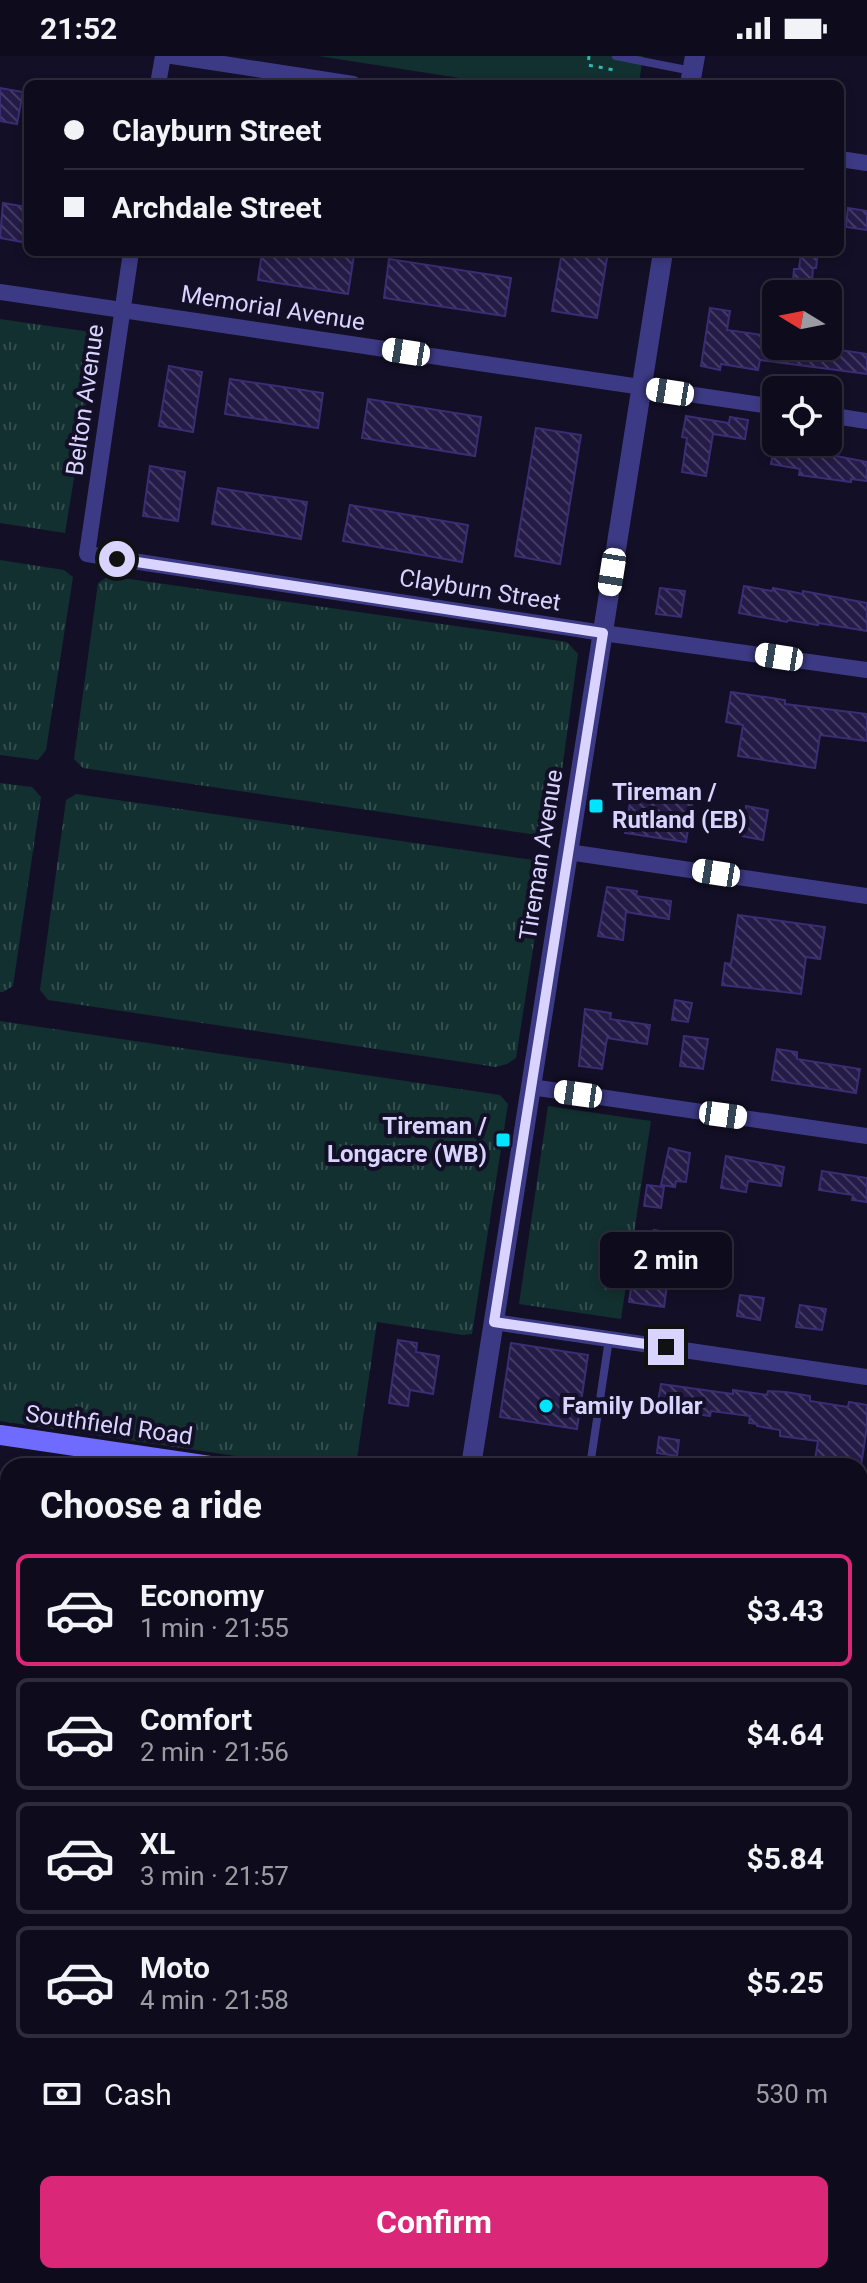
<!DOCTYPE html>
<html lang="en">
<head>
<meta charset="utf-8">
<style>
	body { margin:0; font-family:Roboto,sans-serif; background:#171425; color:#f1f3f6; height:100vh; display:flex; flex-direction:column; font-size:30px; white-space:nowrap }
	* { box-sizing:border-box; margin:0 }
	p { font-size:26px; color:#9b9ba3 }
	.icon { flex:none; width:44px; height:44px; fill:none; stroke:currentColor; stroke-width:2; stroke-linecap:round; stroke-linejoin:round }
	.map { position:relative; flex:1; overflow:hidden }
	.side { position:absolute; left:0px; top:1402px; width:868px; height:826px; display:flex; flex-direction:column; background:#0e0b1c; border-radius:24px 24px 0 0; box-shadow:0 4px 12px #0003,0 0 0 2px #2e2b3b }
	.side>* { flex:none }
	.banner { position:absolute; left:24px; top:24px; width:820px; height:176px; border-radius:12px; box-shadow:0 4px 12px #0003,0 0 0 2px #2e2b3b; display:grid; align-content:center; height:176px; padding:0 40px; background:#0e0b1c }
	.needle { width:52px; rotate:280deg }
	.tools { position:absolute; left:762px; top:224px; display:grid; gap:16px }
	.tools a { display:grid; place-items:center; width:80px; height:80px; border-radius:12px; background:#0e0b1c; box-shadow:0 4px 12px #0003,0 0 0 2px #2e2b3b; font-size:40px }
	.end { position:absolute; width:36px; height:36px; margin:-18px; border:10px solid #d9d4ff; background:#111; box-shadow:0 0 0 4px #111 }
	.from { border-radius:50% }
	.bubble { position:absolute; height:56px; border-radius:12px; background:#0e0b1c; box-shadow:0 4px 12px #0003,0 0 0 2px #2e2b3b; font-size:26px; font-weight:700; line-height:56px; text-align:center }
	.car { position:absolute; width:24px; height:48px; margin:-24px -12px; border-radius:10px; box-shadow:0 0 6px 2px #0007; background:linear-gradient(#fff 24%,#345 0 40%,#fff 0 76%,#345 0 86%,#fff 0) }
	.banner b { display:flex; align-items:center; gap:28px; height:76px; font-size:30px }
	.banner b+b { border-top:2px solid #2e2b3b }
	.banner i { width:20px; height:20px; background:#f1f3f6 }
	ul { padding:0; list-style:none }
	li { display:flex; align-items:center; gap:24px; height:112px; margin:0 16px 12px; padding:0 24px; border:4px solid #2e2b3b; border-radius:12px }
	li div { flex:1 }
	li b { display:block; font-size:30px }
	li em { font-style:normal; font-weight:700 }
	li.selected { border-color:#db2777 }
	li>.icon { width:72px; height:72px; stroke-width:1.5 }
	h2 { padding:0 40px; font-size:36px; line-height:96px }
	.pay { display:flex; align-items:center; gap:20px; height:88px; padding:0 40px; font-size:30px }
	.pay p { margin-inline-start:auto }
	.action { display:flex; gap:16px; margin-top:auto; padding:16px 40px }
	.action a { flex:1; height:92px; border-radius:12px; background:#db2777; color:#fff; font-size:32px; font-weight:700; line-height:92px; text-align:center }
	.status { display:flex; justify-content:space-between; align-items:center; height:56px; padding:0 40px; background:#0e0b1c; direction:ltr }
	.status svg { height:22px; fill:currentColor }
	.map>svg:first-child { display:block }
	.grass { fill:url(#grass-tufts) }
	.garden { fill:#12302f }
	.building { fill:url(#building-back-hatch); stroke:#3b2d73; stroke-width:2 }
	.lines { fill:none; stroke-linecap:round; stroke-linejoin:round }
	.path { stroke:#2fb8b0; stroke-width:3; stroke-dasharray:4 6; stroke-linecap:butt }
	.service { stroke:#3d3a85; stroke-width:8 }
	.minor { stroke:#3d3a85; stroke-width:16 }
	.tertiary { stroke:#3d3a85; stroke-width:20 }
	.secondary { stroke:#6f6bff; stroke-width:20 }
	.motorway { stroke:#ff4fa3; stroke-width:24 }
	.route { stroke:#d9d4ff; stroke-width:10 }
	.poi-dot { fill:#00e5ff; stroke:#130f26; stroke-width:3 }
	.labels { text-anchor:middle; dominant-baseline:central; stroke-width:8; stroke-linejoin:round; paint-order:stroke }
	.street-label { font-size:24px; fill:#d9d4ff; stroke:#130f26 }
	.poi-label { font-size:24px; font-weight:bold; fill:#d9d4ff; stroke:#130f26; text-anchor:start }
</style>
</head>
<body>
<div class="status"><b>21:52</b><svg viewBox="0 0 49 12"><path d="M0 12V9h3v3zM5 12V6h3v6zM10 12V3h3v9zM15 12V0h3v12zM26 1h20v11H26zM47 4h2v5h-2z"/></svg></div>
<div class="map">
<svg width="867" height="2227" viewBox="0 0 867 2227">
	<defs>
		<pattern id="grass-tufts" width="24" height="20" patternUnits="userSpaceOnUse" patternTransform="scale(2)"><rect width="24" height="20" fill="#12302f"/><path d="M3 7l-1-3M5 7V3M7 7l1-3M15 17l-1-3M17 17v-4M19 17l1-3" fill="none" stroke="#344d4e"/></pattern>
		<pattern id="building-back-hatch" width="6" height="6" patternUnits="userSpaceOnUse" patternTransform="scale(2)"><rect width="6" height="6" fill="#241b47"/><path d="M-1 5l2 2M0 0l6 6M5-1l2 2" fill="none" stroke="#433b63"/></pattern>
	</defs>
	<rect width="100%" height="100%" fill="#130f26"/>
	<!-- grass -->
	<path class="grass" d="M 0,263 L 98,277 L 65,477 L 0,467 Z
		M 0,504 L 64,514 L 73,521 L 46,694 L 38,704 L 0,699 Z
		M 109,520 L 567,586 L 578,598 L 554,772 L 544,780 L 83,712 L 74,703 L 98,527 Z
		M 0,727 L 32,731 L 41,741 L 13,930 L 3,936 L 0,936 Z
		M 76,738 L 533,804 L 545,817 L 516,1002 L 507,1008 L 496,1011 L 48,944 L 40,934 L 66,744 Z
		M 0,965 L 500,1039 L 508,1048 L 472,1278 L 463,1279 L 377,1266 L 356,1410 L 304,1410 L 0,1365 Z
		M 548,1050 L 651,1065 L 621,1263 L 519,1248 Z"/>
	<!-- garden -->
	<path class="garden" d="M 318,0 L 643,0 L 639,28 L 498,28 Z"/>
	<!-- building -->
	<path class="building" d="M 0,32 L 23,36 L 17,68 L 0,65 Z
		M 3,147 L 28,151 L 28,187 L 0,182 Z
		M 848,152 L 867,155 L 867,174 L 846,171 Z
		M 262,196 L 334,196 L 354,199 L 348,238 L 258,224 Z
		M 562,196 L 608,196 L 597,262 L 552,255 Z
		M 801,196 L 818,196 L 816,212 L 813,212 L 811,238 L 792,238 L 794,213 L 799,213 Z
		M 389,203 L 511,222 L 505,260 L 384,242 Z
		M 710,252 L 730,255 L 727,274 L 763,279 L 761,290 L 830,290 L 841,291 L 840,294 L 867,298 L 867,318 L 760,304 L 758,314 L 721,308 L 720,314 L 701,310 Z
		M 169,310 L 202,316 L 193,376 L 159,370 Z
		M 230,323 L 323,337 L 318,372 L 225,358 Z
		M 368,343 L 481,361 L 475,400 L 362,382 Z
		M 686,360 L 729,367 L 730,361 L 748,364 L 745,383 L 713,378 L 706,420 L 682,416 L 687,382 L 682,381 Z
		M 536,372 L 581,379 L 560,508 L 515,500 Z
		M 775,388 L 867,406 L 867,425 L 851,423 L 851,426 L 799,419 L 800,413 L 771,408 Z
		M 150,410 L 185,416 L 178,465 L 143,460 Z
		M 218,432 L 307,446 L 301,483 L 212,468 Z
		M 350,449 L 468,469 L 462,506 L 343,485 Z
		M 744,530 L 772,535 L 773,532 L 803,538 L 803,535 L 867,547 L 867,575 L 818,567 L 818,569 L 788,564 L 787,566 L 739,557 Z
		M 660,532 L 685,535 L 681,561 L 656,558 Z
		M 731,636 L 785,644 L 785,648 L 867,658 L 867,685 L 820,679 L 815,712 L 738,700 L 743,669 L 726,666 Z
		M 623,729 L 693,741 L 686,786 L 625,777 L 630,746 L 620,745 Z
		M 746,750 L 768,754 L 763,784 L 741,780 Z
		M 607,831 L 637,835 L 636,840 L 671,845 L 669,863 L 626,856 L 623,884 L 598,880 Z
		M 738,859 L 825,871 L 820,903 L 806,901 L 801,938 L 722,929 L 725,907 L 731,908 Z
		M 675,944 L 692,947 L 688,966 L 672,964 Z
		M 585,953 L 611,957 L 610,963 L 650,969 L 647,988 L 607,982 L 602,1013 L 579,1010 Z
		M 684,980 L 708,983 L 703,1013 L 680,1010 Z
		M 777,993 L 797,996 L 797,1003 L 860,1013 L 856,1037 L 772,1024 Z
		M 669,1092 L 690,1097 L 686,1126 L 676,1125 L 675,1131 L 661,1129 Z
		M 726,1100 L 784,1111 L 781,1130 L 748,1125 L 746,1136 L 721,1132 Z
		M 822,1115 L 867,1122 L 867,1146 L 852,1144 L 853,1139 L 819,1134 Z
		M 647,1129 L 664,1131 L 661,1152 L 644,1150 Z
		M 654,1174 L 674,1177 L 664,1251 L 629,1246 L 633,1219 L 644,1221 L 646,1211 L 649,1211 Z
		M 740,1239 L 764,1242 L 760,1264 L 737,1260 Z
		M 800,1249 L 826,1253 L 822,1274 L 796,1271 Z
		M 398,1284 L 417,1287 L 416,1296 L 439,1300 L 433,1338 L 410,1334 L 408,1350 L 389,1347 Z
		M 511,1287 L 588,1299 L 577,1373 L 500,1361 Z
		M 661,1328 L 733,1338 L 733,1334 L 767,1339 L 768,1335 L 786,1336 L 810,1340 L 810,1345 L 848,1351 L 849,1346 L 867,1349 L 867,1370 L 861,1410 L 814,1410 L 818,1385 L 780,1380 L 780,1374 L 757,1370 L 757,1368 L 749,1367 L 750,1360 L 711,1355 L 710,1360 L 657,1352 Z
		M 659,1381 L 679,1384 L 677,1400 L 657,1397 Z"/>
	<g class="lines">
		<!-- path -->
		<path class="path" d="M 589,0 L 588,9 L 614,14"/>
		<!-- service -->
		<path class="service" d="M 616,0 L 692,15
			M 590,1410 L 609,1283
			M 860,1458 L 867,1459"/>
		<!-- minor -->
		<path class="minor" d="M 172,0 L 353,28
			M 158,28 L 163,0
			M 840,103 L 867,107
			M 131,196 L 87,498 L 603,577 L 867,614
			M 0,236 L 776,351
			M 828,359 L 867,365
			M 568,796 L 867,840
			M 531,1031 L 867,1080
			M 494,1266 L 867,1321
			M 0,1707 L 8,1708
			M 860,1834 L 867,1835
			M 0,1967 L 8,1968
			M 860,2095 L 867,2096"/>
		<!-- tertiary -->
		<path class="tertiary" d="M 690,28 L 695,0
			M 471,1410 L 663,196
			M 343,2227 L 344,2220"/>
		<!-- secondary -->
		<path class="secondary" d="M 0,1379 L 210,1410
			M 860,1521 L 867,1522
			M 0,1563 L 8,1564
			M 860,1689 L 867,1690"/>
		<!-- motorway -->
		<path class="motorway" d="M 0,1431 L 8,1433
			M 0,1478 L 8,1479
			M 860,1585 L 867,1586
			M 860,1624 L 867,1625"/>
	</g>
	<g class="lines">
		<!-- route -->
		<path class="route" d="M 117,503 L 603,577 L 494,1266 L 666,1291"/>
	</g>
	<!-- markers -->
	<g class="poi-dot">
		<rect x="588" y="742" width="16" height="16" rx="4"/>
		<rect x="495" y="1076" width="16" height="16" rx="4"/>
		<circle cx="546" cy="1350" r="8"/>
	</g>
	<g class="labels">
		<!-- street labels -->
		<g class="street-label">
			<text transform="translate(273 252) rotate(9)">Memorial Avenue</text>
			<text transform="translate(85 344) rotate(-82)">Belton Avenue</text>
			<text transform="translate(480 534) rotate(9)">Clayburn Street</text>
			<text transform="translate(541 799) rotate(-81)">Tireman Avenue</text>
			<text transform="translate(109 1369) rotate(8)">Southfield Road</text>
		</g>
		<!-- poi labels -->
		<g class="poi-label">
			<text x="612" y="736">Tireman /<tspan x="612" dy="28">Rutland (EB)</tspan></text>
			<text x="487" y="1070" text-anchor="end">Tireman /<tspan x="487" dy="28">Longacre (WB)</tspan></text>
			<text x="562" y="1350">Family Dollar</text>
		</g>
	</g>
</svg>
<div class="tools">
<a><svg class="needle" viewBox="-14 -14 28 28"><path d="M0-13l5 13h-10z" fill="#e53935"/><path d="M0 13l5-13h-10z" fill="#9b9ba3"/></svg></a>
<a><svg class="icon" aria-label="locate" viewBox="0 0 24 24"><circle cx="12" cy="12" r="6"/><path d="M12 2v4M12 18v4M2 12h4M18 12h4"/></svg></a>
</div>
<i class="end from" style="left:117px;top:503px"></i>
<i class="end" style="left:666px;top:1291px"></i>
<div class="bubble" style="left:600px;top:1176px;width:132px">2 min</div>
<i class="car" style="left:406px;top:296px;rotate:279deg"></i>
<i class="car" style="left:670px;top:336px;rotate:279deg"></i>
<i class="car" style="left:612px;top:516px;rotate:189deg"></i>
<i class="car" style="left:779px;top:601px;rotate:279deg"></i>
<i class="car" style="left:716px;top:817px;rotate:279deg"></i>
<i class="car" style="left:578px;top:1038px;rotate:278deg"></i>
<i class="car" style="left:723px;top:1059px;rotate:98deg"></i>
<div class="banner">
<b><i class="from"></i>Clayburn Street</b>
<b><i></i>Archdale Street</b>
</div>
<section class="side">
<h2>Choose a ride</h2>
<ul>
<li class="selected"><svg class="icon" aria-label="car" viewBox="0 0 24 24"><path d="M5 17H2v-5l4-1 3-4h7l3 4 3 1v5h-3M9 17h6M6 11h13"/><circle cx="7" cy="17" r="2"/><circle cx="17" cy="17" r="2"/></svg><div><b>Economy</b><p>1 min · 21:55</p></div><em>$3.43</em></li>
<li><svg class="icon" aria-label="car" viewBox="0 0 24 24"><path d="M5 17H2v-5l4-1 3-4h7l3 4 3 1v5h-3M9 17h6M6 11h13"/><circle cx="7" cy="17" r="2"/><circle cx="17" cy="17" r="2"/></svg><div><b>Comfort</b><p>2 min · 21:56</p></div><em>$4.64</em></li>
<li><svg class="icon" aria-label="car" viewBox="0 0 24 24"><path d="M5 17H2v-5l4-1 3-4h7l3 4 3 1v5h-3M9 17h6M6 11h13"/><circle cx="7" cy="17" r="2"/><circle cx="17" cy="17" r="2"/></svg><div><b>XL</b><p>3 min · 21:57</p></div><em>$5.84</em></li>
<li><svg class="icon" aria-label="car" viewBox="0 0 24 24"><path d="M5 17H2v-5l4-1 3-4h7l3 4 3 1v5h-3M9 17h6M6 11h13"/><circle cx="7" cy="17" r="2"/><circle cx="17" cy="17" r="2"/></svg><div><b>Moto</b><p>4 min · 21:58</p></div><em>$5.25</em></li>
</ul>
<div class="pay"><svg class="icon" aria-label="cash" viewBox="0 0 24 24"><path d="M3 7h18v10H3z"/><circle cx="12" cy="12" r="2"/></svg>Cash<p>530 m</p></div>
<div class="action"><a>Confirm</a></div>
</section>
</div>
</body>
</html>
